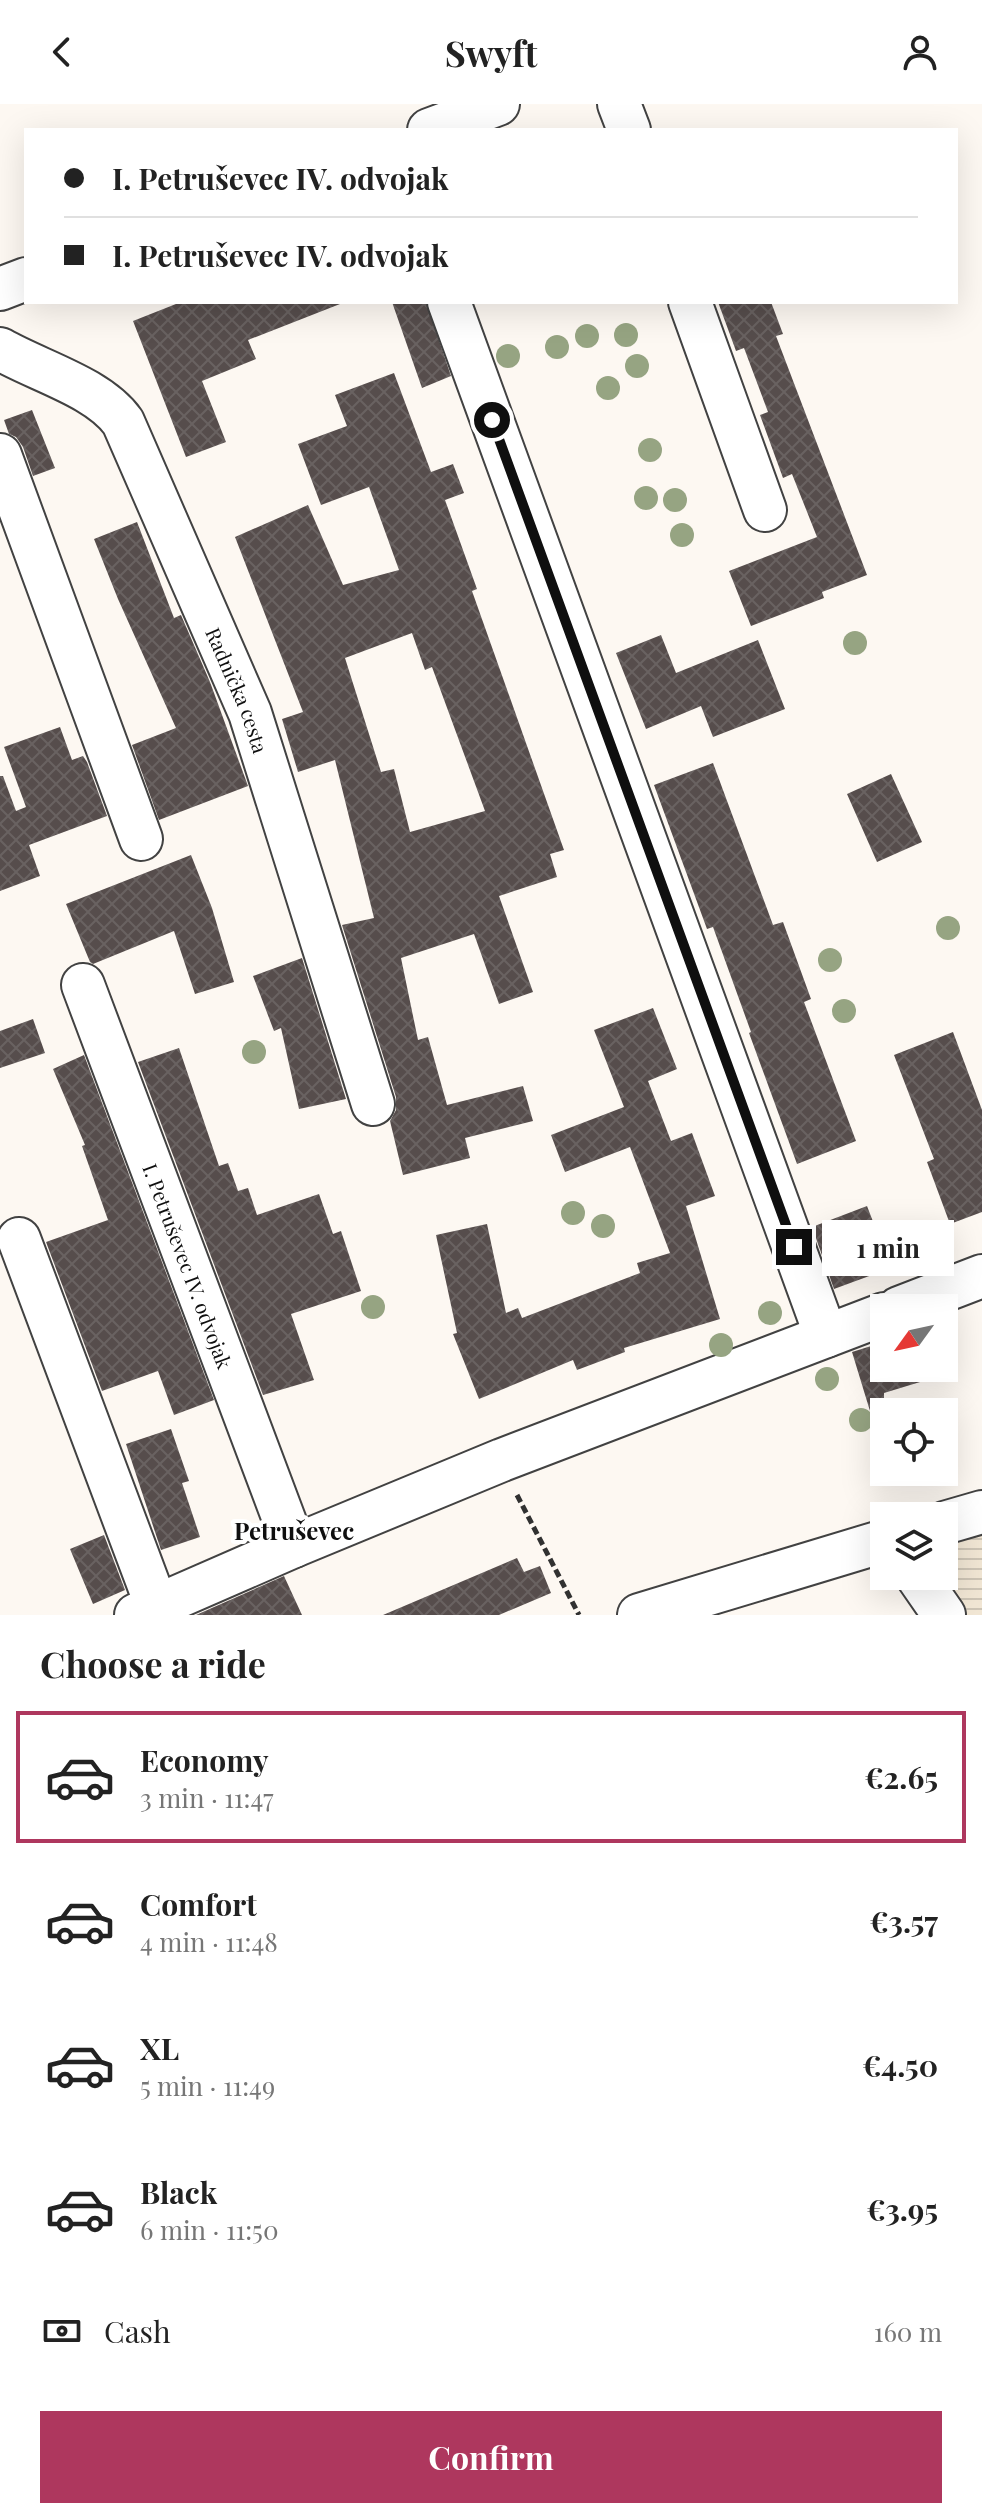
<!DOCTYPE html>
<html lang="en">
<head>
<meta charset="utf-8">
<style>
	body { margin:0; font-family:"Playfair Display",serif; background:#f6f6f6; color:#222; height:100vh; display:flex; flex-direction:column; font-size:30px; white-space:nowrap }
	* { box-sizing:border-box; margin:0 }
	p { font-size:26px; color:#767676 }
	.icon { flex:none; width:44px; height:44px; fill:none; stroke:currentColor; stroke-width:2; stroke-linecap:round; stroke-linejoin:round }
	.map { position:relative; height:1511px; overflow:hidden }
	.sheet { display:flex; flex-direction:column; background:#fff; flex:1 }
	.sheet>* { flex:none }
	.banner { position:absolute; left:24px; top:24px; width:934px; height:176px; border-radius:0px; box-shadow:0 8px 32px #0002; display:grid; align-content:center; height:176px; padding:0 40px; background:#fff }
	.needle { width:52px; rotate:237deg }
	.fabs { position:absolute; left:870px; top:1190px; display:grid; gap:16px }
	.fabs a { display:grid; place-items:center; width:88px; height:88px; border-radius:0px; background:#fff; box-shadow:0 8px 32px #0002; font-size:40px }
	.end { position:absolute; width:36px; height:36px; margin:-18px; border:10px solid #0f0f0f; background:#fff; box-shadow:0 0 0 4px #fff }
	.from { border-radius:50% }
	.bubble { position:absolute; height:56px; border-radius:0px; background:#fff; box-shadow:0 8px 32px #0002; font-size:26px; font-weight:700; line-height:56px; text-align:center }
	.banner b { display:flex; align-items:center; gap:28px; height:76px; font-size:30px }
	.banner b+b { border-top:2px solid #e0e0e0 }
	.banner i { width:20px; height:20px; background:#222 }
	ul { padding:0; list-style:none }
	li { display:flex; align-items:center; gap:24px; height:132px; margin:0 16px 12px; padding:0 24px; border:4px solid transparent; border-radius:0px }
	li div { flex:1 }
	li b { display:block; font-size:30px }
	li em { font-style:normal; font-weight:700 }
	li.current { border-color:#ae375e }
	li>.icon { width:72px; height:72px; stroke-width:1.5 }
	h2 { padding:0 40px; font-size:36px; line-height:96px }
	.pay { display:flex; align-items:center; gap:20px; height:88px; padding:0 40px; font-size:30px }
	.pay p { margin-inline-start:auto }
	.cta { display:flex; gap:16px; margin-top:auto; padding:16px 40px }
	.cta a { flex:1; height:92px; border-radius:0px; background:#ae375e; color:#fff; font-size:32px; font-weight:700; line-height:92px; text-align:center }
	header { display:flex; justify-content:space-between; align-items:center; height:104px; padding:0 40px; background:#fff; font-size:36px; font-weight:700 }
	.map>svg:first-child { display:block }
	.farmland { fill:url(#farmland-rules) }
	.building { fill:url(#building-cross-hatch); fill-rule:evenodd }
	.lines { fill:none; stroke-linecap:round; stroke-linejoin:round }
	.minor-casing { stroke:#424242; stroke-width:46 }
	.path { stroke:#313131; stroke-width:5; stroke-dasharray:8 4; stroke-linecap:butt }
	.minor { stroke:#fff; stroke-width:42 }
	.tree { fill:#96a482 }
	.route { stroke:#0f0f0f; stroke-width:10 }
	.labels { text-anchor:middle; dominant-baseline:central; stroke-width:8; stroke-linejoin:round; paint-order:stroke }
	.street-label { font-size:20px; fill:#0f0f0f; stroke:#fff }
	.quarter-label { font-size:24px; font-weight:bold; fill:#0f0f0f; stroke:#fff }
</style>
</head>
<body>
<header><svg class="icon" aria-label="back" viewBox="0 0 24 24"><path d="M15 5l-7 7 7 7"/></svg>Swyft<svg class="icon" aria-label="person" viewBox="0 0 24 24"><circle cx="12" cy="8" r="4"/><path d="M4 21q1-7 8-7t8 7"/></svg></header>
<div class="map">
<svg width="982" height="1511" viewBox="0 0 982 1511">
	<defs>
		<pattern id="farmland-rules" width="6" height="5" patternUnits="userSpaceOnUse" patternTransform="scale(2)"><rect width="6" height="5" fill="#f1e6d4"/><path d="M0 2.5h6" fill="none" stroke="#cdc4b5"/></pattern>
		<pattern id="building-cross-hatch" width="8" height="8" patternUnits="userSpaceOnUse" patternTransform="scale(2)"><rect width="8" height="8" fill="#564d4c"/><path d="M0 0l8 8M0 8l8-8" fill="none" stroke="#696261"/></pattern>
	</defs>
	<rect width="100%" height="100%" fill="#fdf8f2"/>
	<!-- farmland -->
	<path class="farmland" d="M 982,1418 L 982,1511 L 962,1511 L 934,1472 L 944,1472 L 944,1429 Z"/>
	<!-- building -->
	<path class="building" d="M 181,198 L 340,198 L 340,200 L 248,236 L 256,255 L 202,277 L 226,338 L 186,353 L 133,217 Z
		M 392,198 L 426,198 L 451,272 L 422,284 Z
		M 718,198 L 771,198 L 783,230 L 776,232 L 867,471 L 822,488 L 824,494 L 751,522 L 729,467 L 817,433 L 792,370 L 783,374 L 760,311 L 768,308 L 744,244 L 736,247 Z
		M 394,269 L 431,368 L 453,360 L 464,389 L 445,396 L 477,485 L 472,487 L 564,746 L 550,750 L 557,773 L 499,792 L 533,888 L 499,900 L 474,830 L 401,854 L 418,936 L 428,933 L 447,1001 L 523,982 L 533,1017 L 465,1034 L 470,1054 L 403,1071 L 390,1017 L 396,1006 L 396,993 L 342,821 L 374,814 L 335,656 L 298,668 L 282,615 L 303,608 L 235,433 L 308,401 L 343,481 L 399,466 L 369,383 L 321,401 L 298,340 L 347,322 L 335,291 ZM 412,529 L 425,566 L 432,563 L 485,707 L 410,728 L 394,665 L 381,668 L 345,554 Z
		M 32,306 L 55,364 L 33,372 L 23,343 L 16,333 L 9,330 L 4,316 Z
		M 137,418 L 174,514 L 181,511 L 210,578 L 248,682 L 159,716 L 132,641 L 176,624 L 118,495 L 94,435 Z
		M 661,531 L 676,569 L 758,536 L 785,605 L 713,633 L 701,602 L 646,625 L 616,549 Z
		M 60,623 L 72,656 L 83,652 L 87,658 L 107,712 L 29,741 L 40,772 L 0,787 L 0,672 L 3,672 L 16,707 L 26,703 L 4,643 Z
		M 713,659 L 773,821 L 783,818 L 811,895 L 804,898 L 856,1037 L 797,1060 L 749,929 L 751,928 L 713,823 L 707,825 L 654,681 Z
		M 891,670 L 922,738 L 877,758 L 847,690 Z
		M 191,751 L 212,804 L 234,878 L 195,890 L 174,827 L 93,860 L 90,858 L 66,800 Z
		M 302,854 L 346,995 L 299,1005 L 281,924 L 274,927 L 253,872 Z
		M 653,904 L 677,965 L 648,977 L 671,1037 L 692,1029 L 715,1092 L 686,1102 L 720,1215 L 624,1244 L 625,1248 L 577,1266 L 573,1256 L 479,1295 L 453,1230 L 457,1229 L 436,1131 L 487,1120 L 506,1209 L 518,1204 L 522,1214 L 640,1169 L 637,1159 L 670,1149 L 630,1043 L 565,1068 L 551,1031 L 624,1003 L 594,926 Z
		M 33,915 L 45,949 L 0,964 L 0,927 Z
		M 953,928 L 982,1006 L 982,1108 L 950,1120 L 927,1058 L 934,1055 L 894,951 Z
		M 179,944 L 219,1062 L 228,1059 L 238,1087 L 248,1084 L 257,1111 L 319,1090 L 333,1130 L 341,1127 L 361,1187 L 291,1210 L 314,1276 L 263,1291 L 138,958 Z
		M 84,951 L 214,1296 L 174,1311 L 158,1267 L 102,1287 L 46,1138 L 108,1116 L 82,1042 L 85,1041 L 53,965 Z
		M 867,1102 L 891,1164 L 834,1185 L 812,1123 Z
		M 884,1238 L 884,1264 L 942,1264 L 943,1271 L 884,1289 L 884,1329 L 877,1330 L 852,1248 Z
		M 171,1325 L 189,1377 L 182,1379 L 200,1433 L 161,1446 L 126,1340 Z
		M 104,1431 L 125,1486 L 93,1500 L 70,1445 Z
		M 517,1454 L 524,1468 L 540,1462 L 551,1489 L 499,1511 L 383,1511 Z
		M 284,1472 L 302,1511 L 196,1511 Z"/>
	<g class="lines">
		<defs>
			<g id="minor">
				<path d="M 619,0 L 629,26"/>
				<path d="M 429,26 L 498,0"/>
				<path d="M 0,185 L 26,175"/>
				<path d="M 449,198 L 826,1232"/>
				<path d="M 690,198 L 765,406"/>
				<path id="s1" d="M 0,245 C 38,267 98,283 123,318 L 250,609 L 373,1000"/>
				<path d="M 0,351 L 141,735"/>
				<path id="s2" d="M 83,881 L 294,1442"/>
				<path d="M 19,1135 L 157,1503"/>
				<path d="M 899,1204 L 982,1172"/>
				<path d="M 944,1419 L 982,1408"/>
				<path d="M 917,1472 L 944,1511"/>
				<path d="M 136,1511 L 294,1442 L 502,1356 L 884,1210"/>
				<path d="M 639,1511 L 884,1437"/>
			</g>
		</defs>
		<!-- minor casing -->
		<use href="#minor" class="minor-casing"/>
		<!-- path -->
		<path class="path" d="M 517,1391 L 579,1511"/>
		<!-- minor -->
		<use href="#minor" class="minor"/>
	</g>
	<!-- trees -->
	<g class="tree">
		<circle cx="626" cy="231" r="12"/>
		<circle cx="587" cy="232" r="12"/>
		<circle cx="557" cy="243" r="12"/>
		<circle cx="508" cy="252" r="12"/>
		<circle cx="637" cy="262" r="12"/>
		<circle cx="608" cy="284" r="12"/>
		<circle cx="650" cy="346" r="12"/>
		<circle cx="646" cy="394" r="12"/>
		<circle cx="675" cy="396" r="12"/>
		<circle cx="682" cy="431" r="12"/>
		<circle cx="855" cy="539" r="12"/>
		<circle cx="948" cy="824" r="12"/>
		<circle cx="830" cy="856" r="12"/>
		<circle cx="844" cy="907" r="12"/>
		<circle cx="254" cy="948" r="12"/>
		<circle cx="573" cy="1109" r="12"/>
		<circle cx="603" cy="1122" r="12"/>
		<circle cx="373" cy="1203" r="12"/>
		<circle cx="770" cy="1209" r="12"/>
		<circle cx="721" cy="1241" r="12"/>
		<circle cx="827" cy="1275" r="12"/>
		<circle cx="861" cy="1316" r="12"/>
	</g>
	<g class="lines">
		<!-- route -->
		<path class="route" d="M 492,316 L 794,1143"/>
	</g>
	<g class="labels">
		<!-- street labels -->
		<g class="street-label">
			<text stroke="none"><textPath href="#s1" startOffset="436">Radnička cesta</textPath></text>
			<text stroke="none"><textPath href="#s2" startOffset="300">I. Petruševec IV. odvojak</textPath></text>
		</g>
		<!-- quarter labels -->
		<g class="quarter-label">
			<text x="294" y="1426">Petruševec</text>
		</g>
	</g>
</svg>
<div class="fabs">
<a><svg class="needle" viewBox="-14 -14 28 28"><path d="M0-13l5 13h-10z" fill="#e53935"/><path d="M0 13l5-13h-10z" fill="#767676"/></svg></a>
<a><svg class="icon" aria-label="locate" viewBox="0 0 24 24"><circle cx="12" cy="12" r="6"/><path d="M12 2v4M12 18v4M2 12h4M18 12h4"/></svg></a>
<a><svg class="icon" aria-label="layers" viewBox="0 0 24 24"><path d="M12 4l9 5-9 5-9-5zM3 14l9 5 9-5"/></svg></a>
</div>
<i class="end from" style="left:492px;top:316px"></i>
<i class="end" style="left:794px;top:1143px"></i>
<div class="bubble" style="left:822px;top:1116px;width:132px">1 min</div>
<div class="banner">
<b><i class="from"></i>I. Petruševec IV. odvojak</b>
<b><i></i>I. Petruševec IV. odvojak</b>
</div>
</div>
<section class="sheet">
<h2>Choose a ride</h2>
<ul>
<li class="current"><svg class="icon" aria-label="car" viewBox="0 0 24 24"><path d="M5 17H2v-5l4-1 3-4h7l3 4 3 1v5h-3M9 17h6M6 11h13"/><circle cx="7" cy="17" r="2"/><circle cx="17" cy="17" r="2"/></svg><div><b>Economy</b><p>3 min · 11:47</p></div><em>€2.65</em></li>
<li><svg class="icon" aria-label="car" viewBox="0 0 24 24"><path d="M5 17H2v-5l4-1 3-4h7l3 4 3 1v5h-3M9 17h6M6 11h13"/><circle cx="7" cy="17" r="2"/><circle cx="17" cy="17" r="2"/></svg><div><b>Comfort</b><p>4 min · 11:48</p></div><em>€3.57</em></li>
<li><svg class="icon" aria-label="car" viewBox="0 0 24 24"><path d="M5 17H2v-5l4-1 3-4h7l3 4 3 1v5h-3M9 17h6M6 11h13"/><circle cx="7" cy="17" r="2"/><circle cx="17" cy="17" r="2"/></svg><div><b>XL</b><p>5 min · 11:49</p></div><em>€4.50</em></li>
<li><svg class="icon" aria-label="car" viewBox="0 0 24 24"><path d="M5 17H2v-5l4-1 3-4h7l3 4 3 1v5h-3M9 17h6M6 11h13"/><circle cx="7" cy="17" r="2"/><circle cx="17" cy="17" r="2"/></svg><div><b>Black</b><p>6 min · 11:50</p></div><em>€3.95</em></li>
</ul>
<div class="pay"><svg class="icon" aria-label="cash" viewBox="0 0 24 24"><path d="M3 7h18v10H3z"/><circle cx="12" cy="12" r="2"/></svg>Cash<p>160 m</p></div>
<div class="cta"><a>Confirm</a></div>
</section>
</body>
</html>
